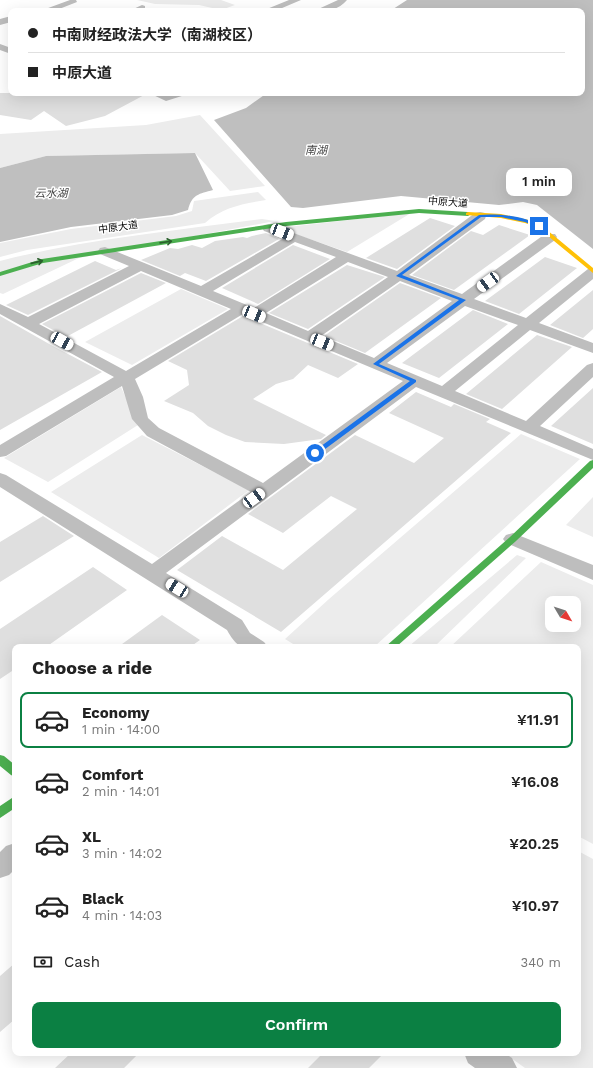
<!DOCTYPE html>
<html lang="en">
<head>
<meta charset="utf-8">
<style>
	body { margin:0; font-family:"Work Sans","Noto Sans SC",sans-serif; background:#f2f2f2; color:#222; height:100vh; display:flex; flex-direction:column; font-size:15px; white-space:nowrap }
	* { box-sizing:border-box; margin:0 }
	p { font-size:13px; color:#767676 }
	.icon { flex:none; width:22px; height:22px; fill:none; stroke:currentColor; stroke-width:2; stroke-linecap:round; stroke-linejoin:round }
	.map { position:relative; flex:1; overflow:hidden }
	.side { position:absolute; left:12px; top:644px; width:569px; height:412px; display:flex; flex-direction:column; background:#fff; border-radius:8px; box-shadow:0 4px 16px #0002 }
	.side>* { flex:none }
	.top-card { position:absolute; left:8px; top:8px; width:577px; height:88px; border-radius:8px; box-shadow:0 4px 16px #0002; display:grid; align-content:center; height:88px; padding:0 20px; background:#fff }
	.needle { width:26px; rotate:129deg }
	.fabs { position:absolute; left:545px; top:596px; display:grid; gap:8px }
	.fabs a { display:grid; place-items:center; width:36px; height:36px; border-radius:8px; background:#fff; box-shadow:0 4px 16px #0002; font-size:20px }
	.end { position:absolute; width:18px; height:18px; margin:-9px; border:5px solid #1a73e8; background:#fff; box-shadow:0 0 0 2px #fff }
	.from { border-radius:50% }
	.bubble { position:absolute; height:28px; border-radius:8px; background:#fff; box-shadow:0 4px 16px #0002; font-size:13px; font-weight:600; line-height:28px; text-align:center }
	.car { position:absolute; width:12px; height:24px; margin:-12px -6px; border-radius:5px; box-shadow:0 0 3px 1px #0007; background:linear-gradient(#fff 24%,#345 0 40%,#fff 0 76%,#345 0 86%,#fff 0) }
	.top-card b { display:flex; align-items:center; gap:14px; height:38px; font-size:15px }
	.top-card b+b { border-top:1px solid #e0e0e0 }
	.top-card i { width:10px; height:10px; background:#222 }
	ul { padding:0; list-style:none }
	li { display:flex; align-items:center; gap:12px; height:56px; margin:0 8px 6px; padding:0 12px; border:2px solid transparent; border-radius:8px }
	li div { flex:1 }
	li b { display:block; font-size:15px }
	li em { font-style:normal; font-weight:600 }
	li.active { border-color:#0b8043 }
	li>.icon { width:36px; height:36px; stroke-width:1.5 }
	h2 { padding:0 20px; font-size:18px; line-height:48px }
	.pay { display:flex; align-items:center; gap:10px; height:44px; padding:0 20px; font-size:15px }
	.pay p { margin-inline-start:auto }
	.button { display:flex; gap:8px; margin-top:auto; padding:8px 20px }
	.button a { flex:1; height:46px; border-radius:8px; background:#0b8043; color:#fff; font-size:16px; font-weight:600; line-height:46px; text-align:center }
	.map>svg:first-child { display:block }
	.green { fill:#ececec; fill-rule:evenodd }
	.water { fill:#bfbfbf }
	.building { fill:#dfdfdf }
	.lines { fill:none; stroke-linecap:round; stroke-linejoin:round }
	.street { fill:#bebebe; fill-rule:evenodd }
	.fast { fill:#4caf50; fill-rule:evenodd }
	.slow { fill:#ffc107; fill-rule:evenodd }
	.oneway { stroke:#2a602c }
	.route { fill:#1a73e8 }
	.labels { text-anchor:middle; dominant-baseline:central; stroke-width:3; stroke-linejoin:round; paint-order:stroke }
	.far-street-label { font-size:10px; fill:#000; stroke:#fff }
	.far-water-label { font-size:11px; font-style:italic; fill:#444; stroke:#fff }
</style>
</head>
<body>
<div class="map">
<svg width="593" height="1068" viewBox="0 0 593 1068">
	<rect width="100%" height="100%" fill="#fff"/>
	<!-- green -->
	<path class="green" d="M 137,0 L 221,0 L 235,5 L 221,10 L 199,5 L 155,4 Z
		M 200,115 L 265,186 L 230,191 L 195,153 L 46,156 L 0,168 L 0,134 L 146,125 Z
		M 258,192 L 266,200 C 242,204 223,207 205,223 L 27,250 L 0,257 L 0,243 L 71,229 L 176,216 L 192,211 L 194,201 Z
		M 411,213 L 347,252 L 278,228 Z
		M 262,219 L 275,221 L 79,258 L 3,294 L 0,293 L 0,261 C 85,239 174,231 262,219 Z
		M 181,289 L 228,309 L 132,365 L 85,342 Z
		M 121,387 L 138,425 L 48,482 L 4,458 Z
		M 521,434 L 580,459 L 374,647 L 298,647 L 285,639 L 329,599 Z
		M 142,435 L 249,490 L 159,558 L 51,492 Z
		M 593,497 L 593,537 L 566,525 Z
		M 517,555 L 526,558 L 434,647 L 408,647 Z
		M 541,562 L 593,585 L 593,844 L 578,836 L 578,647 L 450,647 ZM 552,603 L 574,603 L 574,625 L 552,625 Z
		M 578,851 L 593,859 L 593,1068 L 525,1068 L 504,1053 L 578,1053 Z"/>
	<!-- water -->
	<path class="water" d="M 407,0 L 593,0 L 593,249 L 537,205 L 523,202 L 499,205 L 401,196 L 303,208 L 291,207 L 214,120 L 246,108 L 267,93 L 582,93 L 582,11 L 390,11 Z
		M 195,153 L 213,190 C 199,194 192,194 188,210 L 172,215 L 71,227 L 0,242 L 0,168 L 46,156 Z"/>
	<!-- building -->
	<path class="building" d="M 0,93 L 148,93 L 105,116 L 66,126 L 44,111 L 31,120 L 0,115 Z
		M 430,218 L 455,226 L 397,269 L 366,258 Z
		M 499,225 L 530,235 L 454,290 L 412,275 L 471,231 L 483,235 Z
		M 266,233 L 279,239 L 206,281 L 185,273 L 180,276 L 141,260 L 170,248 L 178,249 L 192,245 L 202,248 L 215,241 L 243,237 L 247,238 L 252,236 Z
		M 293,245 L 330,259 L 258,304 L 222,288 Z
		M 545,257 L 577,268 L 519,314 L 485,301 Z
		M 95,261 L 116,270 L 122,268 L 28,315 L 6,305 Z
		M 347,265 L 385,277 L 308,329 L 269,313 Z
		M 141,273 L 166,283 L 66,337 L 42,324 Z
		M 400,283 L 441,298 L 365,353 L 324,336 Z
		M 593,290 L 593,329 L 583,338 L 550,325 Z
		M 473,310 L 508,324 L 439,378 L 402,363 Z
		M 0,316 L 51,345 L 102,372 L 0,430 Z
		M 243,316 L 358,364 L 338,378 L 308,365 L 293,379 L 276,384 L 253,399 L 326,435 L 321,439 L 284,444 L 245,442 L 226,435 L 208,426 L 193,413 L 164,401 L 189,385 L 187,370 L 168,361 Z
		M 537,335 L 572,347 L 502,409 L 466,394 Z
		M 593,388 L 593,444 L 551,426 Z
		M 416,392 L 451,407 L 454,404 L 490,419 L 486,422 L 511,433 L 281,632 L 177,570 L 222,536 L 283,570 L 357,509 L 331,496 L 283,533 L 248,514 L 355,435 L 414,463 L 444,438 L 389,413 Z
		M 43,516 L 74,536 L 0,582 L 0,542 Z
		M 93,567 L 127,590 L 46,647 L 15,647 L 15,669 L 0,679 L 0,629 Z
		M 162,615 L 200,640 L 190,647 L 118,647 Z
		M 15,963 L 15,1019 L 0,1032 L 0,976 Z
		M 71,1053 L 139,1053 L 124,1068 L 55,1068 Z
		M 323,1053 L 384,1053 L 369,1068 L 308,1068 Z"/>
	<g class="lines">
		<!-- street -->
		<path class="street" d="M 70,0 L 76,0 L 77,2 L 54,11 L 40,11 Z
			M 289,0 L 301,0 L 275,11 L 262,11 Z
			M 338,0 L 347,0 C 339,10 327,11 314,11 Z
			M 142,5 L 145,6 L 145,10 L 129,11 Z
			M 11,16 L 11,22 L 0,25 L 0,19 Z
			M 0,44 L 11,48 L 11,54 L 0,50 Z
			M 149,93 L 186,93 L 185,95 L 166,101 Z
			M 480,212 L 485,213 L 486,216 L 485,219 L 409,275 L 462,294 L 545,234 L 555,234 L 557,237 L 555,240 L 474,299 L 526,318 L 588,269 L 593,268 L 593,279 L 539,323 L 593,343 L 593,353 L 530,330 L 455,391 L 526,421 L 587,365 L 593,363 L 593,377 L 540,426 L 593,449 L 593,460 L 416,387 L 166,573 L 242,620 L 250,633 L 264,642 L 268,647 C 245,647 239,652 227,630 L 0,487 L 0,473 L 6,475 L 152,564 L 251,492 L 147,436 L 132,419 L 122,386 L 6,456 L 0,457 L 0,445 L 114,377 L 0,314 L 0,304 L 28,317 L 129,266 L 100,254 L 98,251 L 100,248 L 105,247 L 201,286 L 284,238 L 264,231 L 262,228 L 264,225 L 269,224 L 397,271 L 475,213 ZM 295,242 L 336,257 L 254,308 L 213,291 ZM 348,262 L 388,277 L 308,331 L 266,313 ZM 141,271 L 231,309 L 126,371 L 39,324 ZM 400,281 L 452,301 L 374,358 L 321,336 ZM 465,306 L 518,325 L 442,386 L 387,363 ZM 243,314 L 403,381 L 263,483 L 159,428 L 148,418 L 143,397 L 135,379 Z
			M 513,533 L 593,565 L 593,580 L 506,543 L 503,539 L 506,535 Z
			M 15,843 L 15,869 L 9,875 L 0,878 L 0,852 L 6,846 Z
			M 464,1053 L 505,1053 L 512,1058 L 517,1068 L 475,1068 L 468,1063 Z"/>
		<!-- fast -->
		<path class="fast" d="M 419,209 L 468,212 L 471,214 L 468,216 L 419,213 L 286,226 L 43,263 L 0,276 L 0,272 L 42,259 L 286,222 Z
			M 593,460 L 593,468 L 516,541 L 396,647 L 385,647 L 510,537 L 590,461 Z
			M 0,755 L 4,756 L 15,765 L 15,777 L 11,775 L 0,766 Z
			M 15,796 L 15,808 L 0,818 L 0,806 Z"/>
		<!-- slow -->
		<path class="slow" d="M 468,212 L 501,214 L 529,220 L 541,225 L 593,268 L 593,273 L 537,227 L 525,223 L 501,218 L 466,215 L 466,213 Z"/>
	</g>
	<!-- one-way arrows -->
	<defs><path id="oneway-shaft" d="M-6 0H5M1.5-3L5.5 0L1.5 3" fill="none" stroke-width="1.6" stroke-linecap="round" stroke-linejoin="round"/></defs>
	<g class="oneway">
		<use href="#oneway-shaft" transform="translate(166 242) rotate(-8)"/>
		<use href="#oneway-shaft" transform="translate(37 262) rotate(-13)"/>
	</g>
	<!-- route -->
	<path class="route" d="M 479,215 C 497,213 525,216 541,226 L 539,228 L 525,222 L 501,217 L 481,217 L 402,275 L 466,300 L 379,364 L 416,380 L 416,382 L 317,455 L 313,455 L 313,452 L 410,381 L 373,364 L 459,300 L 396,276 Z"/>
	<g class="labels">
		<!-- far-street labels -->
		<g class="far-street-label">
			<text transform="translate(448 202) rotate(4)">中原大道</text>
			<text transform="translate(118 227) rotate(-8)">中原大道</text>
		</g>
		<!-- far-water labels -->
		<g class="far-water-label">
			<text x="316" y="150">南湖</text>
			<text x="51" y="193">云水湖</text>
		</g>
	</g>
</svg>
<div class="fabs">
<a><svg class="needle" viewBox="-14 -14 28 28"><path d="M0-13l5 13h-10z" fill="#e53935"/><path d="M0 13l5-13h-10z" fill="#767676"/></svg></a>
</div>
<i class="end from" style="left:315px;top:453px"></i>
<i class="end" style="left:539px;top:226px"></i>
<div class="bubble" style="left:506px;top:168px;width:66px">1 min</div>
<i class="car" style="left:282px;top:232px;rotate:111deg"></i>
<i class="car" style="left:488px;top:282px;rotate:234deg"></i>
<i class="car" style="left:254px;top:314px;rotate:112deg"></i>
<i class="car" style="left:62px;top:341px;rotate:119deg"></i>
<i class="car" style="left:322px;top:342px;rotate:112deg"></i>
<i class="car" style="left:254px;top:498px;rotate:54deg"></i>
<i class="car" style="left:177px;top:588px;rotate:302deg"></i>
<div class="top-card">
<b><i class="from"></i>中南财经政法大学（南湖校区）</b>
<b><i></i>中原大道</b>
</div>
<section class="side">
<h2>Choose a ride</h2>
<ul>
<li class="active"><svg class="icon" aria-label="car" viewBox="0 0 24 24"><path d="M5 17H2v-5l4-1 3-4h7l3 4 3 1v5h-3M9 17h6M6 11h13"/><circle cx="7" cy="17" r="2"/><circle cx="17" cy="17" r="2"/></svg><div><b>Economy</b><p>1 min · 14:00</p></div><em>¥11.91</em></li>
<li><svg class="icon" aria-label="car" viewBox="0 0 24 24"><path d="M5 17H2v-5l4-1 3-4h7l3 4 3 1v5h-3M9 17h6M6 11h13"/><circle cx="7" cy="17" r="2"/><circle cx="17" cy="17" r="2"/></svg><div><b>Comfort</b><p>2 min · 14:01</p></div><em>¥16.08</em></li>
<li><svg class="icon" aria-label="car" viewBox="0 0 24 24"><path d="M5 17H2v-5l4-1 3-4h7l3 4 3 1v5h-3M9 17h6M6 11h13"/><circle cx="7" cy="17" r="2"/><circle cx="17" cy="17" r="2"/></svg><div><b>XL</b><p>3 min · 14:02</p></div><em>¥20.25</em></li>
<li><svg class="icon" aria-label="car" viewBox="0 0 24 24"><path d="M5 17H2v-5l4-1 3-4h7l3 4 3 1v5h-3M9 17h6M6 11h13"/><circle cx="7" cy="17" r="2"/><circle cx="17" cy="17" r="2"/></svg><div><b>Black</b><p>4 min · 14:03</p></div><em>¥10.97</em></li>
</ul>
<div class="pay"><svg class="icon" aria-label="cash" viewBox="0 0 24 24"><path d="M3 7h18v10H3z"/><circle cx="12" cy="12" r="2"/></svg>Cash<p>340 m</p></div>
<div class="button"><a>Confirm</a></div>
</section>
</div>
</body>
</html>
